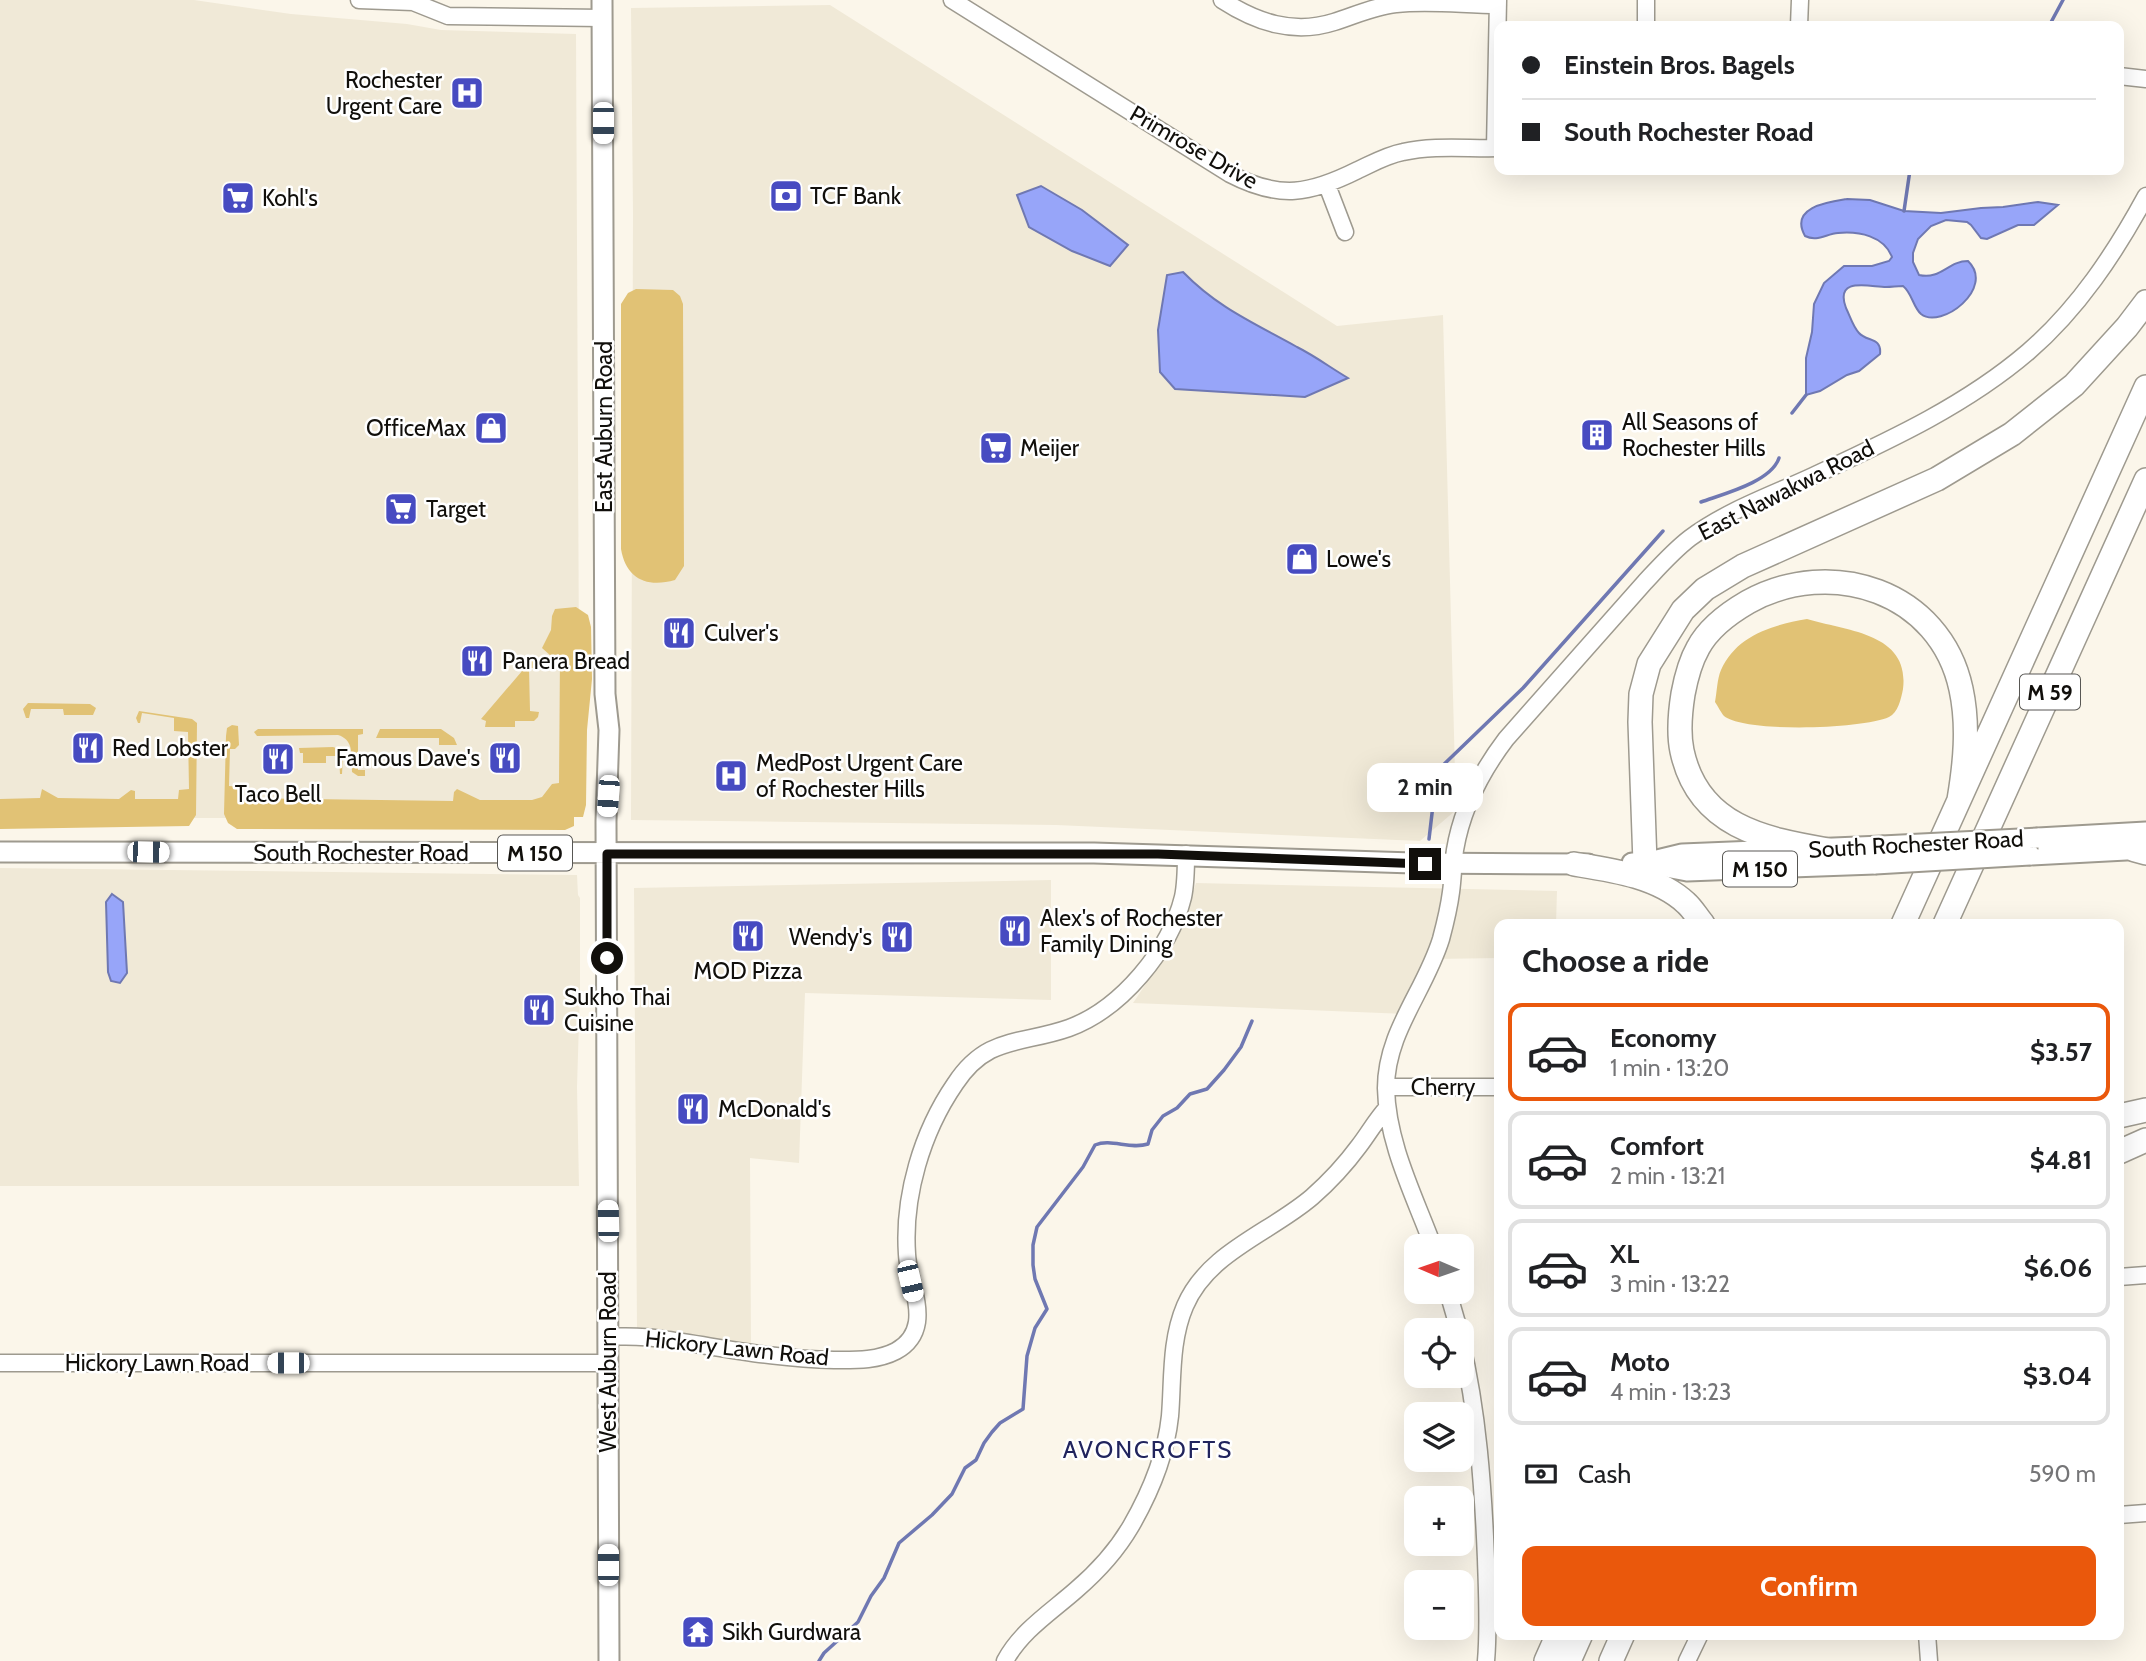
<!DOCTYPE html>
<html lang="en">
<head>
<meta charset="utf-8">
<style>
	body { margin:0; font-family:Cabin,sans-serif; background:#f6f6f6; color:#202124; height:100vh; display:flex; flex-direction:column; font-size:26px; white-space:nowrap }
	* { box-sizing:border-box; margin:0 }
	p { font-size:23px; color:#757577 }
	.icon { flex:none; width:38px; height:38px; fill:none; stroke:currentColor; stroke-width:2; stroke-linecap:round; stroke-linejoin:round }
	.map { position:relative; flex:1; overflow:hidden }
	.drawer { position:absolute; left:1494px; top:919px; width:630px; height:721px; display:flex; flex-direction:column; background:#fff; border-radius:14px; box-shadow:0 7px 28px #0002 }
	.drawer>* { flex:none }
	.hud { position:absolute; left:1494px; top:21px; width:630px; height:154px; border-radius:14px; box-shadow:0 7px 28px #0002; display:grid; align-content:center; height:154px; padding:0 28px; background:#fff }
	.needle { width:46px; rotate:272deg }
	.fabs { position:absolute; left:1404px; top:1234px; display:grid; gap:14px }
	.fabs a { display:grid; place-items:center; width:70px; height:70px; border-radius:14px; background:#fff; box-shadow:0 7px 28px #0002; font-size:35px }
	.end { position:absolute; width:32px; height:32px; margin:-16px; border:9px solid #110f0b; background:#fff; box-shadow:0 0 0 4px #fff }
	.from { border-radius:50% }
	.bubble { position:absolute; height:49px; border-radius:14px; background:#fff; box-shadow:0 7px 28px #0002; font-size:23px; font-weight:700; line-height:49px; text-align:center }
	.car { position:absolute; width:21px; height:42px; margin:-21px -10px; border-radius:9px; box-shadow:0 0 5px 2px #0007; background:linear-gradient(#fff 24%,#345 0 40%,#fff 0 76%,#345 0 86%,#fff 0) }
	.hud b { display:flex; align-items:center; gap:24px; height:66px; font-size:26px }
	.hud b+b { border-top:2px solid #e0e0e0 }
	.hud i { width:18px; height:18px; background:#202124 }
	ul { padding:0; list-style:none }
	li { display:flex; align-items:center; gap:21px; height:98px; margin:0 14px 10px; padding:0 14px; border:4px solid #e0e0e0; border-radius:14px }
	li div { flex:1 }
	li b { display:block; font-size:26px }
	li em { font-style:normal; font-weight:700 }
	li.selected { border-color:#ea580c }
	li>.icon { width:63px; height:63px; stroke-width:1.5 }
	h2 { padding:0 28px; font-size:32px; line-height:84px }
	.pay { display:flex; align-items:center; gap:18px; height:77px; padding:0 28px; font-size:26px }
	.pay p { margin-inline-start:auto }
	.button { display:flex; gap:14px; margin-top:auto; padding:14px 28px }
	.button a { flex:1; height:80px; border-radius:14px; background:#ea580c; color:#fff; font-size:28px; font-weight:700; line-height:80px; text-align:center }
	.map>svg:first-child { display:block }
	.built { fill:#f0e9d7 }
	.green { fill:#e1c275 }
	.water { fill:#97a5f9; stroke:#6f78b2; stroke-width:2 }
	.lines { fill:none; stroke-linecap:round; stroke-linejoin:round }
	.stream { stroke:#6f78b2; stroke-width:3.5 }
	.minor-casing { stroke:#9e9a8f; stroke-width:19 }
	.major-casing { stroke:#9e9a8f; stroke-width:23 }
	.highway-casing { stroke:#9e9a8f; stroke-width:26 }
	.minor { stroke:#fff; stroke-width:16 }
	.major { stroke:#fff; stroke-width:19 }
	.highway { stroke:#fff; stroke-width:23 }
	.major-bridge-casing { stroke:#9e9a8f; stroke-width:23; stroke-linecap:butt }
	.major-bridge { stroke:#fff; stroke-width:19 }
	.route { stroke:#110f0b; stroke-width:9 }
	.labels { text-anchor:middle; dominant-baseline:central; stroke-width:5; stroke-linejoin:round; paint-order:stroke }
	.shield { fill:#fff; stroke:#585754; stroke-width:2 }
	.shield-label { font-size:21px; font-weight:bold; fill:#110f0b }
	.poi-label { font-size:23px; fill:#110f0b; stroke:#fff; text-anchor:start }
	.street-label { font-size:23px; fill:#110f0b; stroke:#fff }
	.neighbourhood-label { font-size:24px; letter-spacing:2px; fill:#21245d; stroke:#fff }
</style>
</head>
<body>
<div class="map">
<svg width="2146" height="1661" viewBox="0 0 2146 1661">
	<rect width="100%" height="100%" fill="#fbf6ea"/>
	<!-- built -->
	<path class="built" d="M 0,0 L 194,0 L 291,14 L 407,24 L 441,30 L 576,34 L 579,661 L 572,818 L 0,818 Z
		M 830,5 L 1337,326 L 1443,315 L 1456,810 L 1420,841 L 1056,825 L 631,820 L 633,214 L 631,8 Z
		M 0,868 L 577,875 L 578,895 L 580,898 L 580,990 L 577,1087 L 579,1186 L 0,1186 Z
		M 1051,880 L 1051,1000 L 805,993 L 799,1163 L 750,1158 L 751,1344 L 637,1330 L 634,888 Z
		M 1196,883 L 1557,891 L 1556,924 L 1500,924 L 1500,958 L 1434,959 L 1406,1014 L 1133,1003 L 1174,942 Z"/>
	<!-- green -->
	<path class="green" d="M 636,289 L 673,290 L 680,296 L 683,304 L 684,566 L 675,580 C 647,588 626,579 621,549 L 621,304 L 628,293 Z
		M 576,607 L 588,615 L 591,627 L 592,679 L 587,730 L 586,805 L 583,817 L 574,817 L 574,826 L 565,830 L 237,829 L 228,823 L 224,814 L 226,736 L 227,728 L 232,725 L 238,726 L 239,745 L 235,749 L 230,749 L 229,786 L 240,787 L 240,798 L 453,801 L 454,792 L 457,789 L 480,800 L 532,800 L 542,797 L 552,784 L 559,783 L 560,656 L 551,656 L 542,648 L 551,630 L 552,616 L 555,609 Z
		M 1807,619 C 1847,631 1910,633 1903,689 C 1901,699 1898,713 1889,717 C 1863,729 1745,733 1724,716 C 1721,713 1718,706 1715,702 C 1717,692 1717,679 1721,670 C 1736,636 1772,625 1807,619 Z
		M 534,657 L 539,665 L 538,668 L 529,668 L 530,711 L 539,712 L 538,717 L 534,721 L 515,721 L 515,727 L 485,727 L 486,721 L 481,719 Z
		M 28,703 L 90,704 L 96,708 L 93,715 L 64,715 L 63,709 L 31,709 L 29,718 L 26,718 L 23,709 Z
		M 139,711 L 192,719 L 197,723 L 196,815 L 189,826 L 0,829 L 0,799 L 40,798 L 42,789 L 58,798 L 119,799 L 131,790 L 135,791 L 135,799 L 178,799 L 179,790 L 189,789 L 188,732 L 174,731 L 174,718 L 142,713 L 140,723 L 138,723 L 136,718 Z
		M 258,729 L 363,729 L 363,734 L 358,735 L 358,770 L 365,770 L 365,776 L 358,776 L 352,772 C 351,757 355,740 338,735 L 257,736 L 254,732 Z
		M 380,729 L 441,729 L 454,738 L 457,745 L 439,745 L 439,738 L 376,738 Z
		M 333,747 L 339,749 L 343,757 L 342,774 L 340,774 L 339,756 L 326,756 L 326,763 L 303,763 L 303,753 L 300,753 L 299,748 Z"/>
	<!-- water -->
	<path class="water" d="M 1041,186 L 1082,210 L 1128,245 L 1110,266 L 1072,251 L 1029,227 L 1017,195 Z
		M 1847,199 L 1870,200 L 1904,211 L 1941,213 L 1981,208 L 2003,207 L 2038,202 L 2058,205 L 2034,225 L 2018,225 L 1987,239 L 1981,238 L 1971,225 L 1967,222 L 1946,220 L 1931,226 L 1918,239 L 1913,253 L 1913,262 L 1919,275 C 1941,280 1948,261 1968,261 C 1996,288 1941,330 1921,314 C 1913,307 1912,293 1903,286 C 1897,286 1892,287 1886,287 C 1870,287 1834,276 1846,308 C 1850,316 1853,327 1859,333 C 1867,342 1882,337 1880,354 L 1859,371 L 1847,375 L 1820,391 L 1806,395 L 1806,358 L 1812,332 L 1814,304 L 1824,283 L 1844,266 L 1872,266 L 1889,261 L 1892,257 C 1884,236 1859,231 1838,233 C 1826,234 1817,242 1805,236 C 1789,207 1828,202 1847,199 Z
		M 1183,272 C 1218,308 1254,323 1297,347 C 1315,356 1331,368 1348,378 L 1305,397 L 1175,389 L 1160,372 L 1158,330 L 1167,275 Z
		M 112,894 L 123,902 L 127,973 L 120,983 L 111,981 L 108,972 L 106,902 Z"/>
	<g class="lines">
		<!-- stream -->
		<path class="stream" d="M 2049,26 L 2063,0
			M 1904,211 L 1910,170
			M 1792,413 L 1806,395
			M 1701,502 C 1723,494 1771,482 1779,458
			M 1429,839 L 1437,771 L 1523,688 L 1663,531
			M 819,1661 L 824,1653 L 858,1622 L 871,1596 L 884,1578 L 899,1543 L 932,1515 L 952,1494 L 965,1468 L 976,1460 L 984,1443 L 992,1432 L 1000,1423 L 1023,1409 L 1027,1356 L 1035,1328 L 1047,1309 L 1035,1279 L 1033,1265 L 1033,1245 L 1037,1227 L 1083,1167 L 1095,1145 C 1111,1138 1130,1150 1148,1144 L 1152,1130 L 1163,1116 L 1177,1108 L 1190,1094 L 1207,1089 L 1224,1070 L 1241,1047 L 1252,1021"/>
		<defs>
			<path id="minor" d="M 359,0 L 413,2 L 448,16 L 602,18
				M 952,0 L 1230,174 C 1280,200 1310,194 1358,170 C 1373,163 1387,155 1403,152 C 1434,145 1468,149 1500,148
				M 1222,0 C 1256,22 1293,35 1334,22 C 1354,16 1374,6 1396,4 C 1429,0 1464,5 1498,5
				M 1646,26 L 1646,0
				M 1799,26 L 1800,0
				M 2119,76 L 2146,79
				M 1495,148 L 1498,0
				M 1327,185 L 1345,232
				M 1386,1087 L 1500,1087
				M 1433,1246 C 1414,1195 1387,1143 1386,1088 C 1386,1032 1425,991 1441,939 C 1445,924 1449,908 1451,892 C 1453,878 1453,864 1455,850 C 1462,808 1481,772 1506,739 L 1645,582 C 1659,567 1673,551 1690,538 C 1728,510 1772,495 1813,476 C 1888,441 1965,406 2028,352 C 2078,309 2115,253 2146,196
				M 2119,1277 L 2146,1275
				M 1448,1292 L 1459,1330
				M 608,1336 C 626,1337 643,1336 661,1339 C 720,1347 773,1359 834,1360 C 854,1360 877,1361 896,1351 C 907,1345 915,1335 917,1322 C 920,1300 908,1276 907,1254 C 903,1196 922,1132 955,1084 C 987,1035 1021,1045 1069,1028 C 1121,1009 1170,950 1183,897 C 1186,883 1186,868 1186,854
				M 1461,1341 C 1478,1413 1483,1486 1486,1559 C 1487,1593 1489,1627 1486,1661
				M 0,1363 L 608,1363
				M 2119,1515 L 2146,1513
				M 1927,1634 L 1929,1661
				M 1005,1661 C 1021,1631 1051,1612 1076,1590 C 1097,1572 1117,1550 1131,1526 C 1150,1493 1166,1455 1170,1416 C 1173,1380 1170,1341 1185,1306 C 1208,1252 1270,1233 1312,1197 C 1329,1182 1345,1165 1359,1146 C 1369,1133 1376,1120 1387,1108
				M 1687,1661 L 1700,1634"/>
			<path id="major" d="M 602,0 L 605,694 L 609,730 L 606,821 L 609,1661
				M 2038,838 L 2146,832
				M 0,852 L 1094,853 L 1413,863 L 1588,864
				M 2030,855 L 2146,849
				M 1653,861 L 1682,854 L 1882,846
				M 1632,863 L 1645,863 L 1687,871 L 1875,864"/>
			<path id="highway" d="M 1828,850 C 1763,839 1698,826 1682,751 C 1678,732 1680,713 1683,694 C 1686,678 1690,662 1698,648 C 1708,629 1729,613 1748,602 C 1831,556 1940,591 1961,689 C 1969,726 1965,764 1959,800
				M 2135,850 L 2146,853
				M 1645,863 L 1640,722 L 1641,694 L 1649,664 L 1683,610 L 1705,589 L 1743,566 L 1937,479 L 2012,434 L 2074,385 L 2127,327 L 2146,302
				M 1574,864 C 1611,870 1657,876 1686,903 C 1692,908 1697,917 1703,924
				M 1903,924 L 2146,387
				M 1945,924 L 2146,480
				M 2119,1116 L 2146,1110
				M 2119,1152 L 2146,1140
				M 1546,1661 L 1558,1634
				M 1569,1661 L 1581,1634
				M 1611,1661 L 1623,1634"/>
		</defs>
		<!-- minor casing -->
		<use href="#minor" class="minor-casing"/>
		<!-- major casing -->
		<use href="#major" class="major-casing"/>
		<!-- highway casing -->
		<use href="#highway" class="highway-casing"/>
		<!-- minor -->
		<use href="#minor" class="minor"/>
		<!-- major -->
		<use href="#major" class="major"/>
		<!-- highway -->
		<use href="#highway" class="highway"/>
		<defs>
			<path id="major-bridge" d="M 1882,846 L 2038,838
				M 1875,864 L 2030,855"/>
		</defs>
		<!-- major-bridge casing -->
		<use href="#major-bridge" class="major-bridge-casing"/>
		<!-- major-bridge -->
		<use href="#major-bridge" class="major-bridge"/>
	</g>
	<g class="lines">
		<!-- route -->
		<path class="route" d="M 607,958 L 607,854 L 1158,854 L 1425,864"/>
	</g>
	<!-- icons -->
	<defs>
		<symbol id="hospital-square" viewBox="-11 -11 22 22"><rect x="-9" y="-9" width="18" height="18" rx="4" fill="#474bc1" stroke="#fff"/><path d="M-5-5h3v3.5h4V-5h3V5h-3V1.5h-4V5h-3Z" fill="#fff"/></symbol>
		<symbol id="bank-square" viewBox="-11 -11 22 22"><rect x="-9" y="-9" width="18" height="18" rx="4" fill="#474bc1" stroke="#fff"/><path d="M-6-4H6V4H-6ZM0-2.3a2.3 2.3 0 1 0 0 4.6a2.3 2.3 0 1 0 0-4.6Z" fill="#fff"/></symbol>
		<symbol id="supermarket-square" viewBox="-11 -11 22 22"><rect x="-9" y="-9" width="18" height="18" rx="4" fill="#474bc1" stroke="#fff"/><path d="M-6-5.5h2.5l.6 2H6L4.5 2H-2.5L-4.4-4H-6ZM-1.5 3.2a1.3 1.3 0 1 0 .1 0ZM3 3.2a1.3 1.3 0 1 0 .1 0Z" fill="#fff"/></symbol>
		<symbol id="shop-square" viewBox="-11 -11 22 22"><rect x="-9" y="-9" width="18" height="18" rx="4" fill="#474bc1" stroke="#fff"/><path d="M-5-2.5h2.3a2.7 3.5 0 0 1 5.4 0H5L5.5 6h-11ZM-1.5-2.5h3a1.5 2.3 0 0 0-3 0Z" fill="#fff"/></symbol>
		<symbol id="building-square" viewBox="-11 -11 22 22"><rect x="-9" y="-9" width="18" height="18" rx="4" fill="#474bc1" stroke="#fff"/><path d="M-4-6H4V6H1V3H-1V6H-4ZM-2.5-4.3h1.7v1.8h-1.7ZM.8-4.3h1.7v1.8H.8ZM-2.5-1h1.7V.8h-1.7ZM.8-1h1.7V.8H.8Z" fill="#fff"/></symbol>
		<symbol id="restaurant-square" viewBox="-11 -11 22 22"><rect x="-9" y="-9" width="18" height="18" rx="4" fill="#474bc1" stroke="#fff"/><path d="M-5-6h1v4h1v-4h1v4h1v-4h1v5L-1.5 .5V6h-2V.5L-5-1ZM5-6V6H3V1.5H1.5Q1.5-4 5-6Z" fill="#fff"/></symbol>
		<symbol id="temple-square" viewBox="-11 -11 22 22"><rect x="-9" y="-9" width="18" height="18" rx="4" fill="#474bc1" stroke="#fff"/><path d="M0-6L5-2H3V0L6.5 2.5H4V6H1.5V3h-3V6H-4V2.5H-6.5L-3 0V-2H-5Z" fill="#fff"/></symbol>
	</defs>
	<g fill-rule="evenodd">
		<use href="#hospital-square" x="448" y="74" width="38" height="38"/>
		<use href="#bank-square" x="767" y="177" width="38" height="38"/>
		<use href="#supermarket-square" x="219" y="179" width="38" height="38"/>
		<use href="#shop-square" x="472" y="409" width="38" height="38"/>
		<use href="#building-square" x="1578" y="416" width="38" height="38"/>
		<use href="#supermarket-square" x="977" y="429" width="38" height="38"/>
		<use href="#supermarket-square" x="382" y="490" width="38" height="38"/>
		<use href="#shop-square" x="1283" y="540" width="38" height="38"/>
		<use href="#restaurant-square" x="660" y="614" width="38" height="38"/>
		<use href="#restaurant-square" x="458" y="642" width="38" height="38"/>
		<use href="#restaurant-square" x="69" y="729" width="38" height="38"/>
		<use href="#restaurant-square" x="486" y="739" width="38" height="38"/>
		<use href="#restaurant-square" x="259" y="740" width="38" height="38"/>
		<use href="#hospital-square" x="712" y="757" width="38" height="38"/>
		<use href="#restaurant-square" x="996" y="912" width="38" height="38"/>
		<use href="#restaurant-square" x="729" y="917" width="38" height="38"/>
		<use href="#restaurant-square" x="878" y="918" width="38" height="38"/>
		<use href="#restaurant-square" x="520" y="991" width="38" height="38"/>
		<use href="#restaurant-square" x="674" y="1090" width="38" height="38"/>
		<use href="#temple-square" x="679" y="1613" width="38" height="38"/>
	</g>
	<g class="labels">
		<!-- shield labels -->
		<g class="shield">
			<rect x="2020" y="674.5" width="60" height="35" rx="5"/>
			<rect x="498" y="835.5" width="74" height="35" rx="5"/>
			<rect x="1723" y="851.5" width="74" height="35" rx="5"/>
		</g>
		<g class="shield-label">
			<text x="2050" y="692">M 59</text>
			<text x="535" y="853">M 150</text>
			<text x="1760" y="869">M 150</text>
		</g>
		<!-- poi labels -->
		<g class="poi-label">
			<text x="442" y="80" text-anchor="end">Rochester<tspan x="442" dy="26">Urgent Care</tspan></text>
			<text x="810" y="196">TCF Bank</text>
			<text x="262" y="198">Kohl's</text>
			<text x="1622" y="422">All Seasons of<tspan x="1622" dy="26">Rochester Hills</tspan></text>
			<text x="466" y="428" text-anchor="end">OfficeMax</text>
			<text x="1020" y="448">Meijer</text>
			<text x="426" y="509">Target</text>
			<text x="1326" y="559">Lowe's</text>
			<text x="704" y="633">Culver's</text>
			<text x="502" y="661">Panera Bread</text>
			<text x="112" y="748">Red Lobster</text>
			<text x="480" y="758" text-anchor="end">Famous Dave's</text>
			<text x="756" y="763">MedPost Urgent Care<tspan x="756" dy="26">of Rochester Hills</tspan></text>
			<text x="278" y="794" text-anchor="middle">Taco Bell</text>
			<text x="1040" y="918">Alex's of Rochester<tspan x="1040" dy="26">Family Dining</tspan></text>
			<text x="872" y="937" text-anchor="end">Wendy's</text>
			<text x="748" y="971" text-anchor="middle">MOD Pizza</text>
			<text x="564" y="997">Sukho Thai<tspan x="564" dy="26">Cuisine</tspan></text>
			<text x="718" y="1109">McDonald's</text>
			<text x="722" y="1632">Sikh Gurdwara</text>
		</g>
		<!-- street labels -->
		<g class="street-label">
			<text transform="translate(1194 147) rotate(30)">Primrose Drive</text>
			<text transform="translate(604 427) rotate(-90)">East Auburn Road</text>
			<text transform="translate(1786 490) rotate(-27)">East Nawakwa Road</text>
			<text transform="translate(1916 844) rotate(-3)">South Rochester Road</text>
			<text x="361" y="853">South Rochester Road</text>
			<text x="1443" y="1087">Cherry</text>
			<text transform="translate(737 1348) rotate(6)">Hickory Lawn Road</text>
			<text transform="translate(608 1362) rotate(-90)">West Auburn Road</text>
			<text x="157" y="1363">Hickory Lawn Road</text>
		</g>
		<!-- neighbourhood labels -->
		<g class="neighbourhood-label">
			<text x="1148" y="1449">AVONCROFTS</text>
		</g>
	</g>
</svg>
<div class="fabs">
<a><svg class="needle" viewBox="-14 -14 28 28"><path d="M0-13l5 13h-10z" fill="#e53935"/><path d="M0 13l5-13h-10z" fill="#757577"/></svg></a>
<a><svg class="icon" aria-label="locate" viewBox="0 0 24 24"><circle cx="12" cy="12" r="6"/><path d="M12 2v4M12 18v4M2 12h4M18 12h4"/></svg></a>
<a><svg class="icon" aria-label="layers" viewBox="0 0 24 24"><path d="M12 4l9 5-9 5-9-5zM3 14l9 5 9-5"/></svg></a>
<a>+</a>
<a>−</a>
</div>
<i class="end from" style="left:607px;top:958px"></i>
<i class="end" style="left:1425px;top:864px"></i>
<div class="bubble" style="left:1367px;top:763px;width:116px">2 min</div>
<i class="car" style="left:603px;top:123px;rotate:180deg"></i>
<i class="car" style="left:608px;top:796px;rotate:184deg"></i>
<i class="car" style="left:148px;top:852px;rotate:91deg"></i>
<i class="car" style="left:608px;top:1221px;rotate:359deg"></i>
<i class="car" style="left:910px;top:1281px;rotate:167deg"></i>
<i class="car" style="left:288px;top:1363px;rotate:270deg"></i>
<i class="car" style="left:608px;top:1565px;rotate:0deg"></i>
<div class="hud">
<b><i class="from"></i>Einstein Bros. Bagels</b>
<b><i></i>South Rochester Road</b>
</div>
<section class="drawer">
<h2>Choose a ride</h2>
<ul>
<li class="selected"><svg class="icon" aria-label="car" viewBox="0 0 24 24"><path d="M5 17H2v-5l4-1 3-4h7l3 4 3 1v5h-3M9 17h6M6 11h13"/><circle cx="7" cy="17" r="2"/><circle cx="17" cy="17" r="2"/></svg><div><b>Economy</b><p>1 min · 13:20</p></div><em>$3.57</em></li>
<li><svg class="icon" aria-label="car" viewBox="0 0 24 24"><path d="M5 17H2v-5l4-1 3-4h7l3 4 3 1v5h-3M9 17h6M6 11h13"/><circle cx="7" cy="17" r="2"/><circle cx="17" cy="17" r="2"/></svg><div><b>Comfort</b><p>2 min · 13:21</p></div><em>$4.81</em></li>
<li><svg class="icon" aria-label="car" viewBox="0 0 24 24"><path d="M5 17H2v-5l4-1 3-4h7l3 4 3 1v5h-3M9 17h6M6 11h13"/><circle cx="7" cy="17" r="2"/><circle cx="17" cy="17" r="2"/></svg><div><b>XL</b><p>3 min · 13:22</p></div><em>$6.06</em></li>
<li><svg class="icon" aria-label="car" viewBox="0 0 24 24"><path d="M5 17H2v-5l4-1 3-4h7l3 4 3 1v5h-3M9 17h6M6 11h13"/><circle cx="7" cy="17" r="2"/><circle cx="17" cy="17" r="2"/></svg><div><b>Moto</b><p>4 min · 13:23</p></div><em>$3.04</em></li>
</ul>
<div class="pay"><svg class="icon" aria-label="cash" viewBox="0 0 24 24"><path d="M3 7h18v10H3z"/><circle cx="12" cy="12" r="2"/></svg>Cash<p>590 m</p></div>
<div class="button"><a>Confirm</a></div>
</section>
</div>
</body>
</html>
